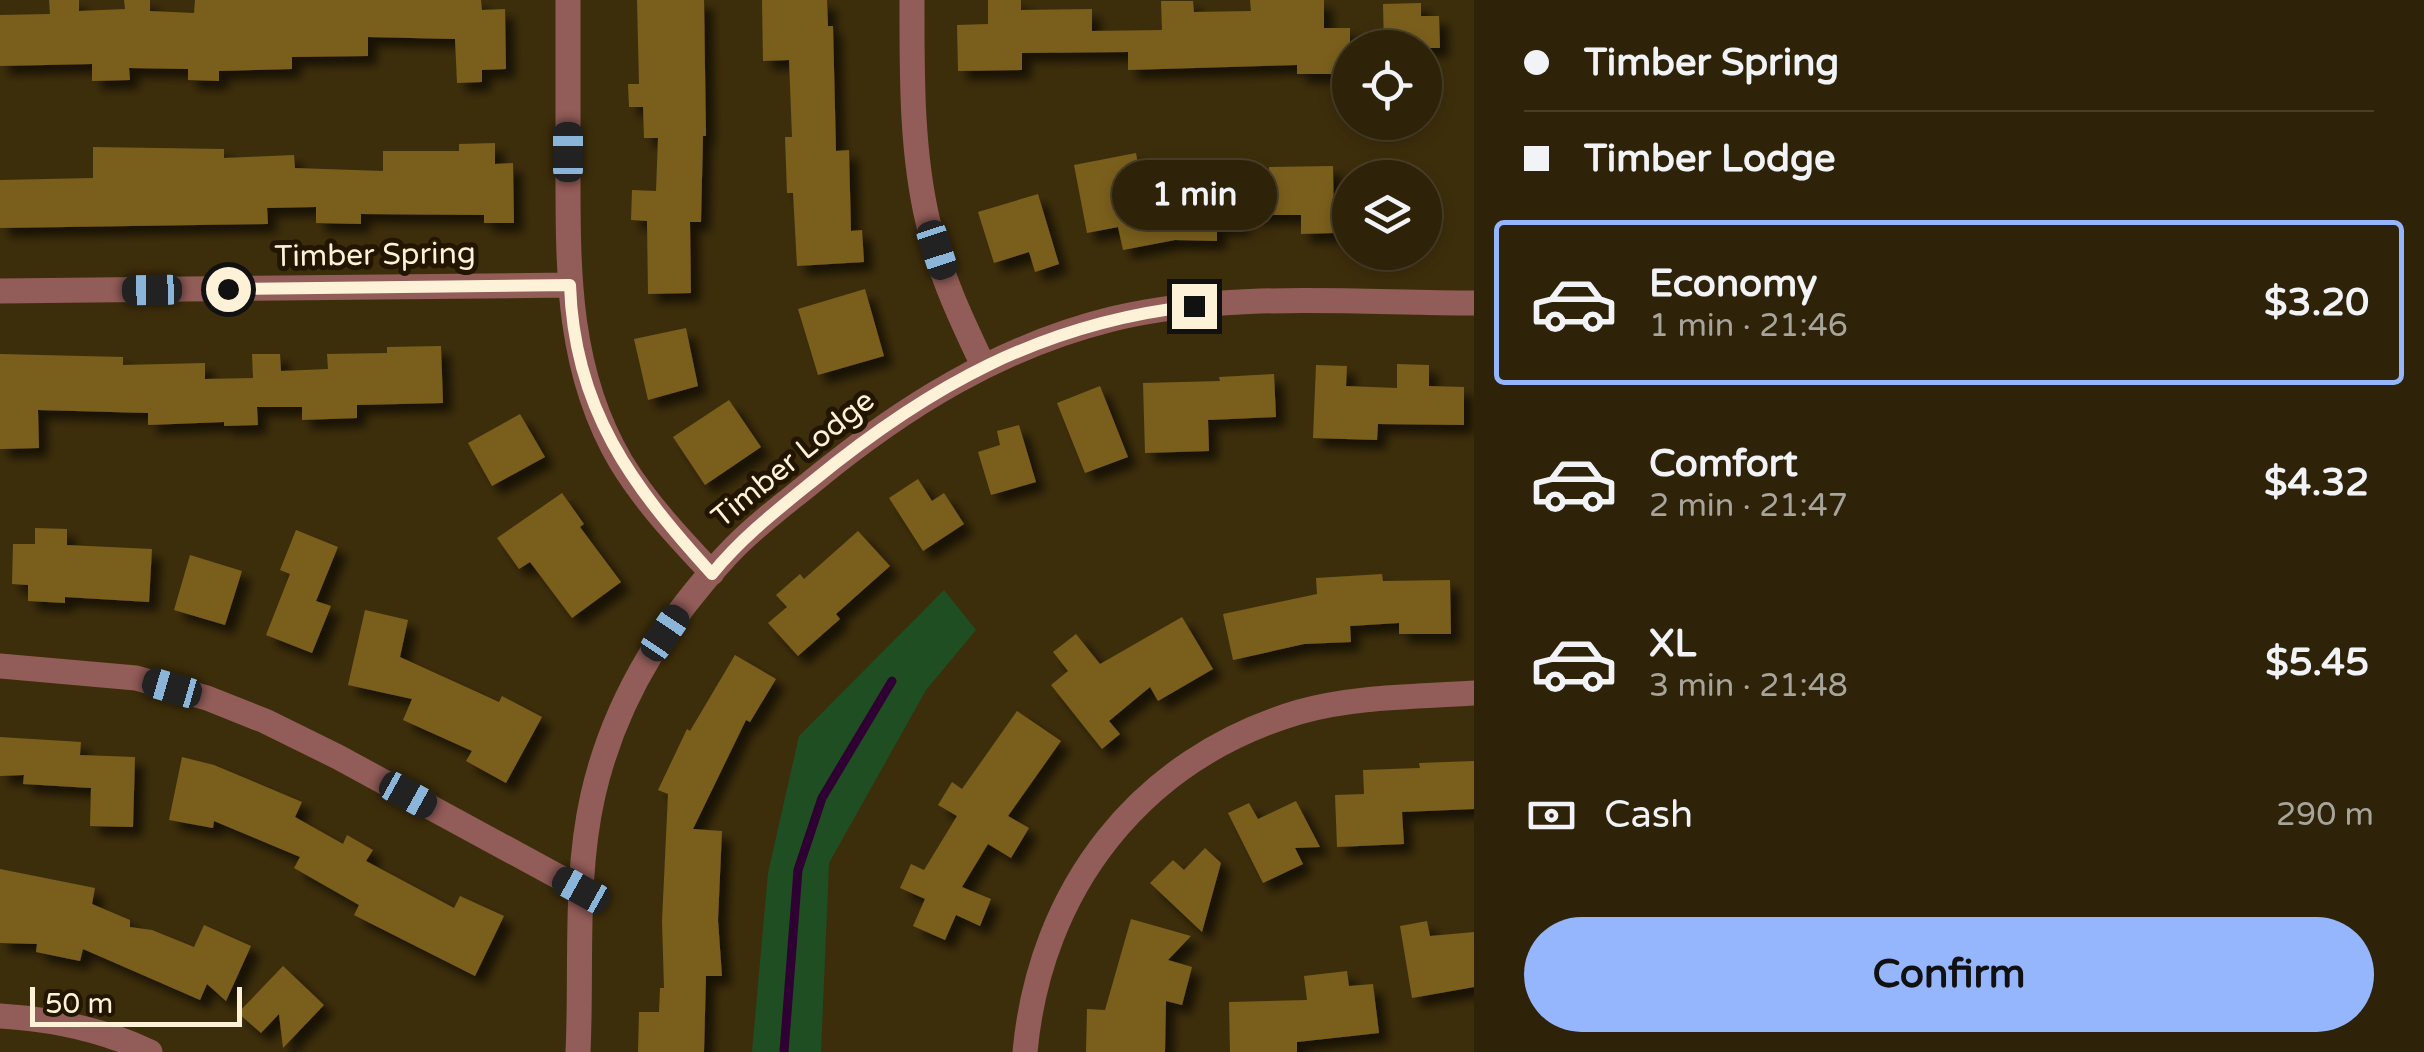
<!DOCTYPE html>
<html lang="en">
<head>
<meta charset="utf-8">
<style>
	body { margin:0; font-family:"Varela Round",sans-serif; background:#3a2f16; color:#f1f3f6; height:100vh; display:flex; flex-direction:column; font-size:38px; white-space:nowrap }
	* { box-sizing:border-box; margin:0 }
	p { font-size:32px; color:#a7a49c }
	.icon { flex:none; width:55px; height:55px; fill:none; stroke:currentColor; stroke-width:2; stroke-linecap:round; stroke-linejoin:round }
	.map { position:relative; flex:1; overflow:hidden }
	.details { display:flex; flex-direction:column; background:#2e2208; width:950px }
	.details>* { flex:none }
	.top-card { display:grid; align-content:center; height:220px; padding:0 50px; background:#2e2208 }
	.fabs { position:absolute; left:1332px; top:30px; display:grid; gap:20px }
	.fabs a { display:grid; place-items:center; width:110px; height:110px; border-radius:50%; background:#2e2208; box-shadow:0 5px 15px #0003,0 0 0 2px #493f29; font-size:50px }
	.scale { position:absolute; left:30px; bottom:25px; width:212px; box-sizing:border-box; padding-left:10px; border:5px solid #fdf1d7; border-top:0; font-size:28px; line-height:35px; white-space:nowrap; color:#fdf1d7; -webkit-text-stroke:8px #221600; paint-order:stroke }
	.end { position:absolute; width:45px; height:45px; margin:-22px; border:12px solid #fdf1d7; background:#111; box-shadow:0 0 0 5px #111 }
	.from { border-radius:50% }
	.bubble { position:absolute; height:70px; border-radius:35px; background:#2e2208; box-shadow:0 5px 15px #0003,0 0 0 2px #493f29; font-size:32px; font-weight:700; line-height:70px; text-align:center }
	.car { position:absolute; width:30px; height:60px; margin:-30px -15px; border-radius:12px; box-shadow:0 0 8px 2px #0007; background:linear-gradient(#222 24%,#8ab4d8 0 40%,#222 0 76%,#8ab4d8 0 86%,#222 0) }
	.top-card b { display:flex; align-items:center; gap:35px; height:95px; font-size:38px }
	.top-card b+b { border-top:2px solid #493f29 }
	.top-card i { width:25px; height:25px; background:#f1f3f6 }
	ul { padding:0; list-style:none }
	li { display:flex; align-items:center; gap:30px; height:165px; margin:0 20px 15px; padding:0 30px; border:5px solid transparent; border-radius:10px }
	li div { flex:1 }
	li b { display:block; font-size:38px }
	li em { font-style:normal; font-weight:700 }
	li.active { border-color:#95b6fd }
	li>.icon { width:90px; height:90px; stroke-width:1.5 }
	.pay { display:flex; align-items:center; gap:25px; height:110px; padding:0 50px; font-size:38px }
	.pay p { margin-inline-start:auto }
	.action { display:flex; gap:20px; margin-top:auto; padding:20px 50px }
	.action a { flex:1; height:115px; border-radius:60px; background:#95b6fd; color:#111; font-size:40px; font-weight:700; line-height:115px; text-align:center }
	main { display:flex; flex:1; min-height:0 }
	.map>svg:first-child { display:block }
	.green { fill:#1f4e22 }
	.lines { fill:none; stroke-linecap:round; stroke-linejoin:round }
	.stream { stroke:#2f0132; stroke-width:9 }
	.building { fill:#7a5e1b; filter:url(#shadow) }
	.street { stroke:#925c58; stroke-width:25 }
	.route { stroke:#fdf1d7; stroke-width:12 }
	.labels { text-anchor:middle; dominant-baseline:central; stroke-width:10; stroke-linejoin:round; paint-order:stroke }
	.street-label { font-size:30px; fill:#fdf1d7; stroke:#221600 }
</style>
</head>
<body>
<main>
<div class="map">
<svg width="1474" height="1052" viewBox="0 0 1474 1052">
	<defs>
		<filter id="shadow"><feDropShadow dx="9" dy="9" stdDeviation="5" flood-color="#0009"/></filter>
	</defs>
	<rect width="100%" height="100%" fill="#3d2e0b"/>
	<!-- green -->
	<path class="green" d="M 944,590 L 976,630 L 926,690 L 829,863 L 821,1052 L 752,1052 L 768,873 L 799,736 Z"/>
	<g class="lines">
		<!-- stream -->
		<path class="stream" d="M 784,1052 L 798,870 L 822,798 L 892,681"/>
	</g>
	<!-- building -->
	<path class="building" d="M 49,0 L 79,0 L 79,11 L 125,9 L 124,0 L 150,0 L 150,11 L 194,13 L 195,0 L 481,0 L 482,10 L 505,9 L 506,69 L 482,70 L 482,82 L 457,83 L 455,39 L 368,37 L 368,56 L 292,57 L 292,69 L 219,71 L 219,81 L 188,80 L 188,69 L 129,68 L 130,80 L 92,81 L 92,64 L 0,66 L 0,15 L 50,14 Z
		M 637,0 L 704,0 L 706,136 L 703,136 L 701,222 L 690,222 L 691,293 L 648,294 L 647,221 L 631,220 L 632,190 L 656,191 L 658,138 L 644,138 L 643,107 L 629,107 L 628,84 L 639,84 Z
		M 762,0 L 827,0 L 828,26 L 833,26 L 836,151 L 849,150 L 851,231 L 862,230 L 864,262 L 797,266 L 793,193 L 787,193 L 785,137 L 792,137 L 789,60 L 763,61 Z
		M 988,0 L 1021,0 L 1021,10 L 1092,9 L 1092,31 L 1162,30 L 1161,1 L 1193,1 L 1194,12 L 1251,11 L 1250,0 L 1324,0 L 1324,28 L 1350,28 L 1350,74 L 1297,74 L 1297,65 L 1128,70 L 1128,52 L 1022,53 L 1022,70 L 958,71 L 957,25 L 988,24 Z
		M 1421,3 L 1421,16 L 1439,16 L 1440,48 L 1384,48 L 1383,4 Z
		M 495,143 L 495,164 L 513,163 L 514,223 L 484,223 L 484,215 L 361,214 L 361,224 L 316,223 L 316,207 L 267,208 L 268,224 L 0,228 L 0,180 L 93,178 L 93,147 L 224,149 L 224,158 L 294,155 L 295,168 L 383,171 L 383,151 L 459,151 L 459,144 Z
		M 1136,153 L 1142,186 L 1269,191 L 1269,167 L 1333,166 L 1334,233 L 1301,234 L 1301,215 L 1241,215 L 1241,226 L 1217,225 L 1217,241 L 1175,240 L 1123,250 L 1118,227 L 1087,233 L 1074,165 Z
		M 1038,194 L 1059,264 L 1035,272 L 1029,252 L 994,263 L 978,212 Z
		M 865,289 L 884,356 L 818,375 L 798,309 Z
		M 686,328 L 698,386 L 648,400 L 634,339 Z
		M 441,346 L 443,403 L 357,405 L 357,418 L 302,420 L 302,407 L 257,407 L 258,425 L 224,426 L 224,422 L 148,425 L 148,413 L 38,410 L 39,448 L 0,449 L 0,354 L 123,357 L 123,365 L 205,363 L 205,379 L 253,378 L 252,354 L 280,354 L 281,371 L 328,369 L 327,354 L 387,353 L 387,347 Z
		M 1397,364 L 1429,365 L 1429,386 L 1464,387 L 1464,425 L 1378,424 L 1377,440 L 1313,438 L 1316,365 L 1347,366 L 1346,386 L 1397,388 Z
		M 1274,374 L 1276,417 L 1208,420 L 1209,451 L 1145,453 L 1143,383 L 1220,381 L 1219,377 Z
		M 1100,386 L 1128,457 L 1085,473 L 1057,403 Z
		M 729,400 L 761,447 L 705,485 L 673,437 Z
		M 520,414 L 545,457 L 492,486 L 468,443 Z
		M 1019,425 L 1036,482 L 991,495 L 978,452 L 1000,445 L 997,431 Z
		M 918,479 L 932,501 L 944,493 L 964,524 L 923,551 L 889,498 Z
		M 562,493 L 584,524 L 580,527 L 621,582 L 572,618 L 530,562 L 519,569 L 497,538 Z
		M 35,528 L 67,529 L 67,545 L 152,549 L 149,602 L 65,597 L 65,603 L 28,601 L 28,585 L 12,584 L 13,544 L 35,544 Z
		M 296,530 L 338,547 L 316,601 L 331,606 L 312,653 L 266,635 L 290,574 L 280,570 Z
		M 858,531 L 890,566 L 836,614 L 840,619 L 798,656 L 768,623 L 787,607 L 776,595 L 800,574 L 804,579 Z
		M 190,555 L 242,571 L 225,625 L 174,610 Z
		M 1382,574 L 1383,581 L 1450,580 L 1451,634 L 1399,634 L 1399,623 L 1350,626 L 1351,642 L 1304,644 L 1233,660 L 1223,614 L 1317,594 L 1316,578 Z
		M 365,610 L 408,620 L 400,657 L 499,702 L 502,696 L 542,717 L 506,783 L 466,761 L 472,751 L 403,720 L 412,699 L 348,685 Z
		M 1182,617 L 1213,669 L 1158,701 L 1150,687 L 1109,721 L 1120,734 L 1102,749 L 1051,685 L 1068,671 L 1053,652 L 1076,634 L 1100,664 Z
		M 735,655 L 776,679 L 750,722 L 746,720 L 693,829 L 722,831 L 718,920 L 722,976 L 706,976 L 704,1052 L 638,1052 L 639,1012 L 659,1012 L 660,988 L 664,988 L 662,921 L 668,794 L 658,790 L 687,729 L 690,731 Z
		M 1017,711 L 1061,741 L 1008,816 L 1029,828 L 1011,858 L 988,844 L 962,887 L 991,899 L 980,926 L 956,915 L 945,940 L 913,926 L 925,899 L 900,888 L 911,864 L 924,870 L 957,816 L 938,805 L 952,782 L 962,789 Z
		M 0,737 L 81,742 L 80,755 L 135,757 L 133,827 L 90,826 L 91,788 L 23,784 L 24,775 L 0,776 Z
		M 182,757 L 214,765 L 302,802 L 295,817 L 343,844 L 347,835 L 373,850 L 366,861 L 454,908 L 460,896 L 504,916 L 475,976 L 354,915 L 359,905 L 294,868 L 300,857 L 214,821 L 213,828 L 169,820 Z
		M 1474,761 L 1474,809 L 1402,812 L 1404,844 L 1337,847 L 1335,795 L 1364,794 L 1363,770 L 1420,768 L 1419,763 Z
		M 1296,801 L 1320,847 L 1295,848 L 1303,864 L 1263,883 L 1228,813 L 1249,803 L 1258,819 Z
		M 1205,848 L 1221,863 L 1202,932 L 1150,883 L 1173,860 L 1184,870 Z
		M 0,869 L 95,888 L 92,904 L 130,920 L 130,927 L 152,930 L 194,947 L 204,925 L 251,946 L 226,1001 L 207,984 L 200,1000 L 83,949 L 80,961 L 36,952 L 37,944 L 0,943 Z
		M 1131,919 L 1191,936 L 1168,960 L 1192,967 L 1182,1005 L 1166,1001 L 1165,1052 L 1086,1052 L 1087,1009 L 1105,1010 Z
		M 1427,921 L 1430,936 L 1474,932 L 1474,987 L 1412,998 L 1400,926 Z
		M 283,966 L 324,1005 L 283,1048 L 279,1014 L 261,1033 L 238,1013 Z
		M 1347,971 L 1349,986 L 1373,984 L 1379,1033 L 1297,1042 L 1297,1052 L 1230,1052 L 1229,1002 L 1307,1000 L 1304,976 Z"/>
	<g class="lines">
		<!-- street -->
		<path class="street" d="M 568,0 C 568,58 568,116 568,175 C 568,275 568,372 621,462 C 646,503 679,538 712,573
			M 912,0 C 912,73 911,150 928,222 C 939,272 961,319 983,365
			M 0,291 L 570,285
			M 0,666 L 136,678 L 207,698 L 265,721 L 338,757 L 581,889
			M 0,1016 C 52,1019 102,1029 150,1052
			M 578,1052 C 582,967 574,879 593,795 C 614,703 664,622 728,554 C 754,526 786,503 814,480 C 903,407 999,347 1112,319 C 1226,291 1356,303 1474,303
			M 1025,1052 C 1040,889 1140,759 1299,712 C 1355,696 1417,697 1474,693"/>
	</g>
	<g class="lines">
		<!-- route -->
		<path class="route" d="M 228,289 L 570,285 C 574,409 632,486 712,574 C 741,538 777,510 813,481 C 929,386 1042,323 1194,306"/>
	</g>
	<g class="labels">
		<!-- street labels -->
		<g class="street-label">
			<text transform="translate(375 255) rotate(-1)">Timber Spring</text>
			<text transform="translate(793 459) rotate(-39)">Timber Lodge</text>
		</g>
	</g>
</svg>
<div class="fabs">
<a><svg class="icon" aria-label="locate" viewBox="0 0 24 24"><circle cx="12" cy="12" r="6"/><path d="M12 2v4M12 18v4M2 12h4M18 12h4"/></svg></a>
<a><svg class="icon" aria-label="layers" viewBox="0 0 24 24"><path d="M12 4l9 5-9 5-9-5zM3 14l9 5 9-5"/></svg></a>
</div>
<div class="scale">50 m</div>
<i class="end from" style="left:228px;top:289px"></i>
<i class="end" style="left:1194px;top:306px"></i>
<div class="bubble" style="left:1112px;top:160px;width:165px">1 min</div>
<i class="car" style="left:568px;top:152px;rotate:0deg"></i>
<i class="car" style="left:937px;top:250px;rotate:162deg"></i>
<i class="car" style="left:152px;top:290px;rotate:269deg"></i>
<i class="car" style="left:665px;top:633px;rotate:34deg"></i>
<i class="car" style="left:172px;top:688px;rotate:286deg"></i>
<i class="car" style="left:408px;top:795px;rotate:119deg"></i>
<i class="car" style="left:581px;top:890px;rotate:299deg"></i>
</div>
<section class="details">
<div class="top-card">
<b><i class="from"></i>Timber Spring</b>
<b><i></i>Timber Lodge</b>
</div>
<ul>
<li class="active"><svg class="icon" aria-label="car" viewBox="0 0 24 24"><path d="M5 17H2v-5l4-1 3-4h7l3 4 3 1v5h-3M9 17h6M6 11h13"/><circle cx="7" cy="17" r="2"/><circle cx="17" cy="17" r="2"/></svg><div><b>Economy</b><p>1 min · 21:46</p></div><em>$3.20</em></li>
<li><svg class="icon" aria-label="car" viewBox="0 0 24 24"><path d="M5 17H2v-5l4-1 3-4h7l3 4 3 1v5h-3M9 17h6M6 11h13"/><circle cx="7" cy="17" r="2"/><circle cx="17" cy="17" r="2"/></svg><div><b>Comfort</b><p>2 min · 21:47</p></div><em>$4.32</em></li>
<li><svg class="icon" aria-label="car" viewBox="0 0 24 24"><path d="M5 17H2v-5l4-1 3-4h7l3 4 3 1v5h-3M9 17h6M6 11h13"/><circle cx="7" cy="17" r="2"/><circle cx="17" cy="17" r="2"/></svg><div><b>XL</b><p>3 min · 21:48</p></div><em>$5.45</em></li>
</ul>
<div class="pay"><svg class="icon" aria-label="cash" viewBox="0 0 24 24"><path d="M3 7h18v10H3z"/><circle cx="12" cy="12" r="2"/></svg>Cash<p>290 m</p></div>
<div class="action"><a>Confirm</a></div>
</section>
</main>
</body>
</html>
